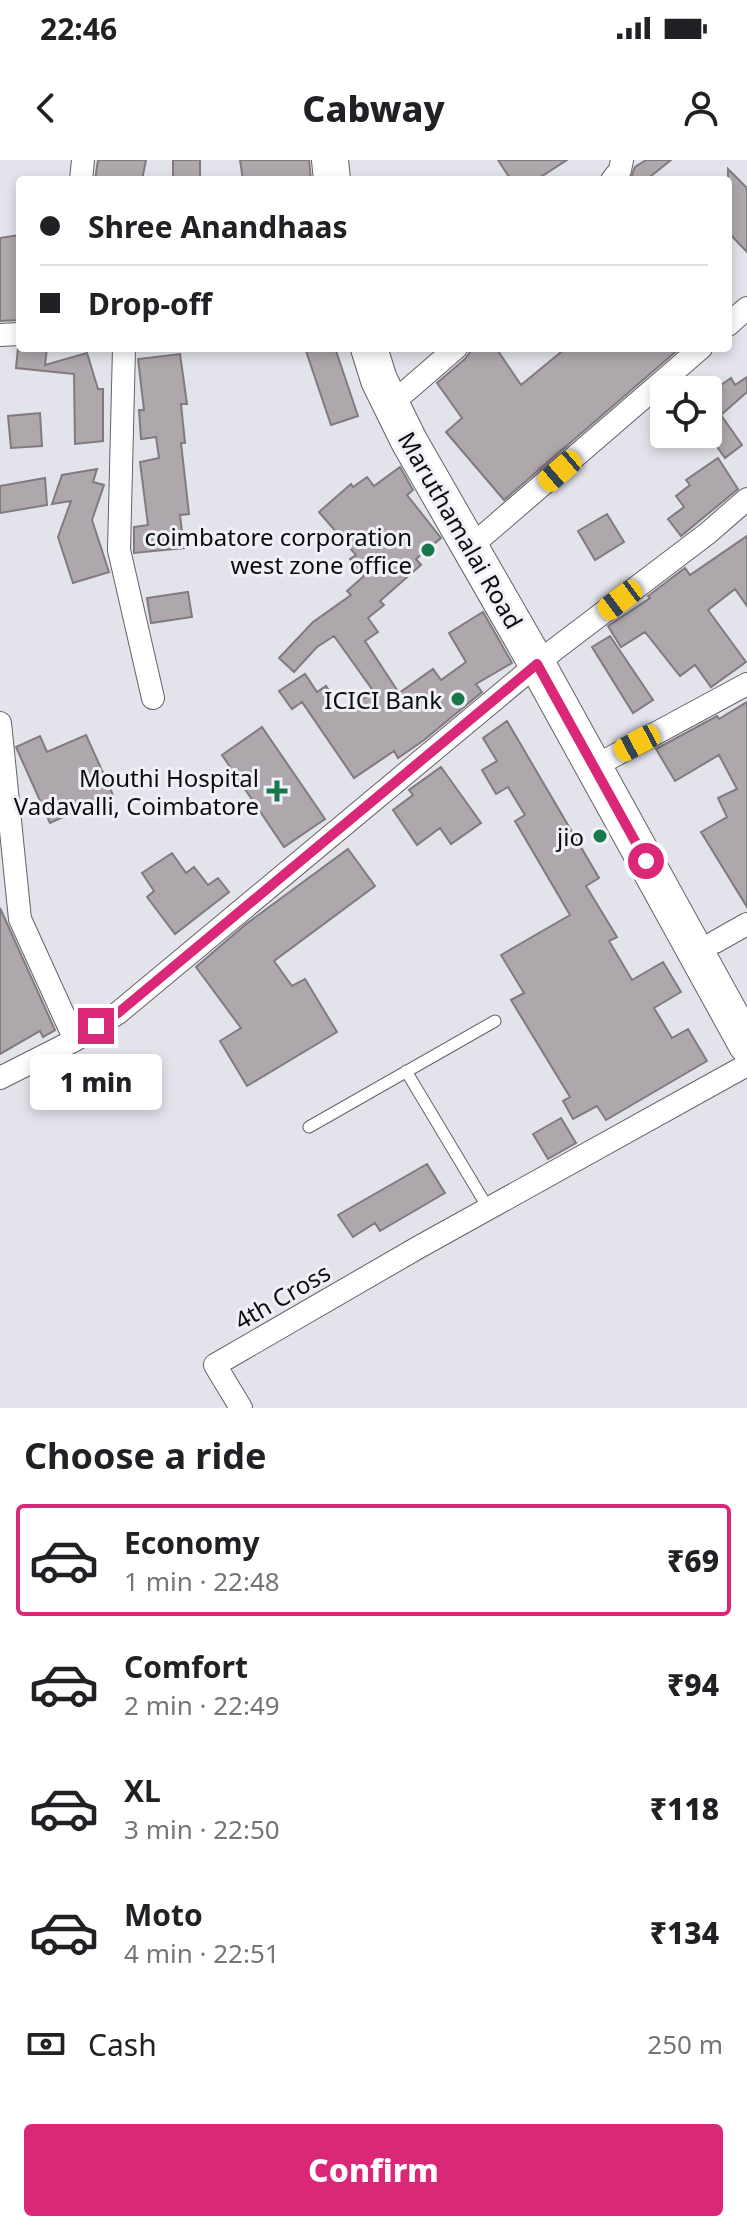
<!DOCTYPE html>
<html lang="en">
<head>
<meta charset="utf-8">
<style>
	body { margin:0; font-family:"Noto Sans",sans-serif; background:#f2f2f2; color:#202124; height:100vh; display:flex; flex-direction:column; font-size:30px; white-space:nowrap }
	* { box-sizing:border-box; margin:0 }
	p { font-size:26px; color:#757577 }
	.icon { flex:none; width:44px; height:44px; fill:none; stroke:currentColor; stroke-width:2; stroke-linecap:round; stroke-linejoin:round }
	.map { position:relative; height:1248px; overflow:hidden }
	.details { display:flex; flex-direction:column; background:#fff; flex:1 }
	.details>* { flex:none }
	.banner { position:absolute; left:16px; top:16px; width:716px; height:176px; border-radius:8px; box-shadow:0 4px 12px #0003; display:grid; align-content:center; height:176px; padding:0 24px; background:#fff }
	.buttons { position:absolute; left:650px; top:216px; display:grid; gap:16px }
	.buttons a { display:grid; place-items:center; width:72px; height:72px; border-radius:8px; background:#fff; box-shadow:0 4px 12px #0003; font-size:40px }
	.end { position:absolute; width:36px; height:36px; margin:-18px; border:10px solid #db2777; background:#fff; box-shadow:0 0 0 4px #fff }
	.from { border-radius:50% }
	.bubble { position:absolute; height:56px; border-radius:8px; background:#fff; box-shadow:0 4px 12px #0003; font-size:26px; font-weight:800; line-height:56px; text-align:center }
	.car { position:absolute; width:24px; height:48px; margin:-24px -12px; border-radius:10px; box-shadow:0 0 6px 2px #0007; background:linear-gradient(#f5c518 24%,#345 0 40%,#f5c518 0 76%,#345 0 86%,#f5c518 0) }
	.banner b { display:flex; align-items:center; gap:28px; height:76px; font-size:30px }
	.banner b+b { border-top:2px solid #e0e0e0 }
	.banner i { width:20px; height:20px; background:#202124 }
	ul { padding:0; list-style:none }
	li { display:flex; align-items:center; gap:24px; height:112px; margin:0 16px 12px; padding:0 8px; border:4px solid transparent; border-radius:8px }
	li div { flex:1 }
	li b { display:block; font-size:30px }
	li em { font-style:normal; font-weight:800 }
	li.on { border-color:#db2777 }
	li>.icon { width:72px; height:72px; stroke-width:1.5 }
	h2 { padding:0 24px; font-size:36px; line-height:96px }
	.pay { display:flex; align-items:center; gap:20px; height:88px; padding:0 24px; font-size:30px }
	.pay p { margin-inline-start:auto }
	.action { display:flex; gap:16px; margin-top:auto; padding:16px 24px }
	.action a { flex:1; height:92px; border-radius:8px; background:#db2777; color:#fff; font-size:32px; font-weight:800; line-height:92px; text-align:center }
	.status { display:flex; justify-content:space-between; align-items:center; height:56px; padding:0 40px; background:#fff; direction:ltr }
	.status svg { height:22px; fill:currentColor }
	header { display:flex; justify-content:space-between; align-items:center; height:104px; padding:0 24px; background:#fff; font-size:36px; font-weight:800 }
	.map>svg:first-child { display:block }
	.building { fill:#aea7ac; stroke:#817a7f; stroke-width:2 }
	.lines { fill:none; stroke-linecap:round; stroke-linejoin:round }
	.service-casing { stroke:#626269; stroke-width:13 }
	.minor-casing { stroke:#626269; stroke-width:24 }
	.primary-casing { stroke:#626269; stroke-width:38 }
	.service { stroke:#fff; stroke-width:11 }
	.minor { stroke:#fff; stroke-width:22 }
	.primary { stroke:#fff; stroke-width:36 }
	.route { stroke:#db2777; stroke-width:10 }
	.poi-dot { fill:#19774c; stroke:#f0f0f8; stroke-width:3 }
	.labels { text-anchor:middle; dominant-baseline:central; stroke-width:6; stroke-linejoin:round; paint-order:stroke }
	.street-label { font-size:24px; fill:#0d0d0f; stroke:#f0f0f8 }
	.poi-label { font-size:24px; fill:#0d0d0f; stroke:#f0f0f8; text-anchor:end }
</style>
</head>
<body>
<div class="status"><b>22:46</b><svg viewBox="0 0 49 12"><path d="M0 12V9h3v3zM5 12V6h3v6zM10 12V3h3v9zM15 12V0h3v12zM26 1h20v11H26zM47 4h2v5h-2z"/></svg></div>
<header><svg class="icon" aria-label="back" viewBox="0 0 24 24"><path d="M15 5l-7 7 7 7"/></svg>Cabway<svg class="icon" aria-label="person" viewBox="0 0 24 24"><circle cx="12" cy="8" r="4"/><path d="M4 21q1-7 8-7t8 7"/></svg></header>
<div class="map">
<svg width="747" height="1248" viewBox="0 0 747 1248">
	<rect width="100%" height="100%" fill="#e3e3eb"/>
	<!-- building -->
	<path class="building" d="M 98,0 L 146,0 L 142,20 L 95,20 Z
		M 173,0 L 200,0 L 200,20 L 173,20 Z
		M 240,0 L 309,0 L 311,20 L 243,20 Z
		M 498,0 L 567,0 L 536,20 L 511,20 Z
		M 646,0 L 671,0 L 646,20 L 630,20 L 635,7 Z
		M 728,9 L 747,28 L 747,92 L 728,72 Z
		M 20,75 L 20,160 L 0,161 L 0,78 Z
		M 18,188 L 47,188 L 45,205 L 87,193 L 98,229 L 103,229 L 103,281 L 75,284 L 74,214 L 16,208 Z
		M 305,188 L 335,188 L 358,256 L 331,265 Z
		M 473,188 L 496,188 L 521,225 L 566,188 L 680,188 L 504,340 L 446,272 L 462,258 L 437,223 L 465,199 Z
		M 180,194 L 187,244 L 181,244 L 185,283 L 181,283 L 189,354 L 180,355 L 184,388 L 134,393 L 134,367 L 148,365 L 140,302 L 159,298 L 156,277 L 141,279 L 139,250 L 144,250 L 138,199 Z
		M 747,217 L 747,232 L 721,255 L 742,285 L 725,298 L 708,274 L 708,236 L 712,241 L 715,239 L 711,232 L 731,218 L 735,225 Z
		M 40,253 L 42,286 L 11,288 L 8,256 Z
		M 718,298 L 738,329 L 681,376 L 668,359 L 684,347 L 676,336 L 690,325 L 686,320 Z
		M 400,307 L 413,330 L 407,335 L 441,378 L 416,399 L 421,405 L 380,441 L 384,445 L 368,458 L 378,472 L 365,481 L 399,533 L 433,509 L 441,520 L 466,502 L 449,473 L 483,452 L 512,503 L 476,524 L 482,532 L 424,580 L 398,598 L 394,591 L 354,618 L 302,542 L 292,549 L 279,531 L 305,514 L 317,532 L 326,526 L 343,551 L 374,532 L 334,476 L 317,487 L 294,512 L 279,498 L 313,462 L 351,435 L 347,431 L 364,416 L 350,399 L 356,395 L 319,352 L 351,324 L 353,327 L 367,317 L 374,326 Z
		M 97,309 L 93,322 L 104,325 L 92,360 L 109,412 L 73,423 L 58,377 L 71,341 L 52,344 L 62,315 Z
		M 45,318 L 47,345 L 0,353 L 0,326 Z
		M 607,354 L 624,382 L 595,400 L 578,371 Z
		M 747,376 L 747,446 L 735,429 L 708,450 L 746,502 L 711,527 L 695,505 L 680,516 L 645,472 L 621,487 L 608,466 L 650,438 L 648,436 L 685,408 L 690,415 Z
		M 188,432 L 192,457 L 151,463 L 147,438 Z
		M 610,476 L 653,540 L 633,553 L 592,487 Z
		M 747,542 L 747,747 L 701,672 L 727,657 L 718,638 L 737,629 L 719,595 L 675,621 L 656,589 L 717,556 L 719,559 Z
		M 507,561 L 599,718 L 586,726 L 617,777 L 609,781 L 632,820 L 663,802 L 681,832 L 654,848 L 672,878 L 688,869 L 707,901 L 606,960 L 597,946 L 573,959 L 563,941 L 570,937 L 511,840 L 524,833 L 501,795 L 570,755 L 515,661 L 525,655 L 508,627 L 496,634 L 482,610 L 497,601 L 483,578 Z
		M 262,567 L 325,659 L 284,687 L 222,595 Z
		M 86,575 L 113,635 L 50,663 L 16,587 L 40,576 L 47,592 Z
		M 441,607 L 481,663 L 451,684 L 440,668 L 417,685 L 393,650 L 413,635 L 409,630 Z
		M 348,689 L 375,726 L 274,801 L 292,826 L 305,819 L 337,872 L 247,926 L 220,881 L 241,868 L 196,807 L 246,764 Z
		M 172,693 L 186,713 L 194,707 L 208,725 L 218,718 L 229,732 L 175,774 L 147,737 L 154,731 L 142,713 Z
		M 0,748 L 55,870 L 43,877 L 40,871 L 0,894 Z
		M 561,958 L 576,983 L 548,999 L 533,974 Z
		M 427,1004 L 445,1033 L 380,1071 L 375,1063 L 353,1077 L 338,1055 Z"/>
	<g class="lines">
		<defs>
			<path id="service" d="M 406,911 L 488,1048
				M 309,967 L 495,861"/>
			<path id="minor" d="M 81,20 L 83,0
				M 612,20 L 620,10 L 622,0
				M 728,165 L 747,148
				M 0,175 L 20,174
				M 124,188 L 119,390 L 153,538
				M 404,233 L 456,188
				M 483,376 L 701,188
				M 0,563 L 20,759 L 75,880
				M 610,598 L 747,524
				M 715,782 L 747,764
				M 0,918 L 75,880 L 118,853 L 554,490 L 708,373 L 747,339
				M 241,1248 L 215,1205 L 419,1087 L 747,905"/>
			<path id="primary" d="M 330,0 L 332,20
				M 369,188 L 379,220 L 409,281 L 537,504 L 747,885"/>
		</defs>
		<!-- service casing -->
		<use href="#service" class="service-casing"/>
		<!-- minor casing -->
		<use href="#minor" class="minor-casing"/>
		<!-- primary casing -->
		<use href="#primary" class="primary-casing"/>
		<!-- service -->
		<use href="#service" class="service"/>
		<!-- minor -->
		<use href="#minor" class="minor"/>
		<!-- primary -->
		<use href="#primary" class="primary"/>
	</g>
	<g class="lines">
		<!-- route -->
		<path class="route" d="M 96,866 L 118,853 L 537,504 L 646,701"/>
	</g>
	<!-- markers -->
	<g class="poi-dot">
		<circle cx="428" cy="390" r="8"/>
		<circle cx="458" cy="539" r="8"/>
		<path d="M273 619h8v8h8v8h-8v8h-8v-8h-8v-8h8z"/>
		<circle cx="600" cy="676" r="8"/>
	</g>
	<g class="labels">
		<!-- street labels -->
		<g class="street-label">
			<text transform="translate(461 370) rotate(60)">Maruthamalai Road</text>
			<text transform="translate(282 1136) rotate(-30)">4th Cross</text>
		</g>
		<!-- poi labels -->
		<g class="poi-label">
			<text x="412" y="376">coimbatore corporation<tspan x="412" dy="28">west zone office</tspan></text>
			<text x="442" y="539">ICICI Bank</text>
			<text x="259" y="617">Mouthi Hospital<tspan x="259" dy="28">Vadavalli, Coimbatore</tspan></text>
			<text x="584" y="676">jio</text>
		</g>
	</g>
</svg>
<div class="buttons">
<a><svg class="icon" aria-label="locate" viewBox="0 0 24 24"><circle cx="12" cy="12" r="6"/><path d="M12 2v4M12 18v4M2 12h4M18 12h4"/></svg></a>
</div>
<i class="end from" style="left:646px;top:701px"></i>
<i class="end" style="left:96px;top:866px"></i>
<div class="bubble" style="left:30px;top:894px;width:132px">1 min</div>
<i class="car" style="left:560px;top:311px;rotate:229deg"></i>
<i class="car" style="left:620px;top:440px;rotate:233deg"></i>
<i class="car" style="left:637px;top:583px;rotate:242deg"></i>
<div class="banner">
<b><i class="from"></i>Shree Anandhaas</b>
<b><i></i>Drop-off</b>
</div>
</div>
<section class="details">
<h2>Choose a ride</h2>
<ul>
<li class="on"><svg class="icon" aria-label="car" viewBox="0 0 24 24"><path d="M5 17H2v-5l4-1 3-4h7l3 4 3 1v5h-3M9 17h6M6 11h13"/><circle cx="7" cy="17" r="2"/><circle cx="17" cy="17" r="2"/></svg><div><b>Economy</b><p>1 min · 22:48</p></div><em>₹69</em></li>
<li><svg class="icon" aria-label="car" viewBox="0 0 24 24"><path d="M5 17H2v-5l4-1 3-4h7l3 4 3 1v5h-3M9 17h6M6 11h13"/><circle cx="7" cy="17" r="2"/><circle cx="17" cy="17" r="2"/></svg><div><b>Comfort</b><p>2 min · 22:49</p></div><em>₹94</em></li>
<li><svg class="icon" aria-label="car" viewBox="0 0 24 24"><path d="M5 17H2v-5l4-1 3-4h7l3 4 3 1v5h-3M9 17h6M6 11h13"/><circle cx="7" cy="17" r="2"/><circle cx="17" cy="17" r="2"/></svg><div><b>XL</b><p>3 min · 22:50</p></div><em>₹118</em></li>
<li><svg class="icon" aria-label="car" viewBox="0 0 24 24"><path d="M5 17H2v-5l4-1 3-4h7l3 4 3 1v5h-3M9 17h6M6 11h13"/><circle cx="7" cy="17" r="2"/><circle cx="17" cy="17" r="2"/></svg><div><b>Moto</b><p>4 min · 22:51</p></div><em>₹134</em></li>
</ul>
<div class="pay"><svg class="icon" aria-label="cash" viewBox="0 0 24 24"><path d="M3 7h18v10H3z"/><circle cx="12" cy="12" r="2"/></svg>Cash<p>250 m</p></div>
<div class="action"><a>Confirm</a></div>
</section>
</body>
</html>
